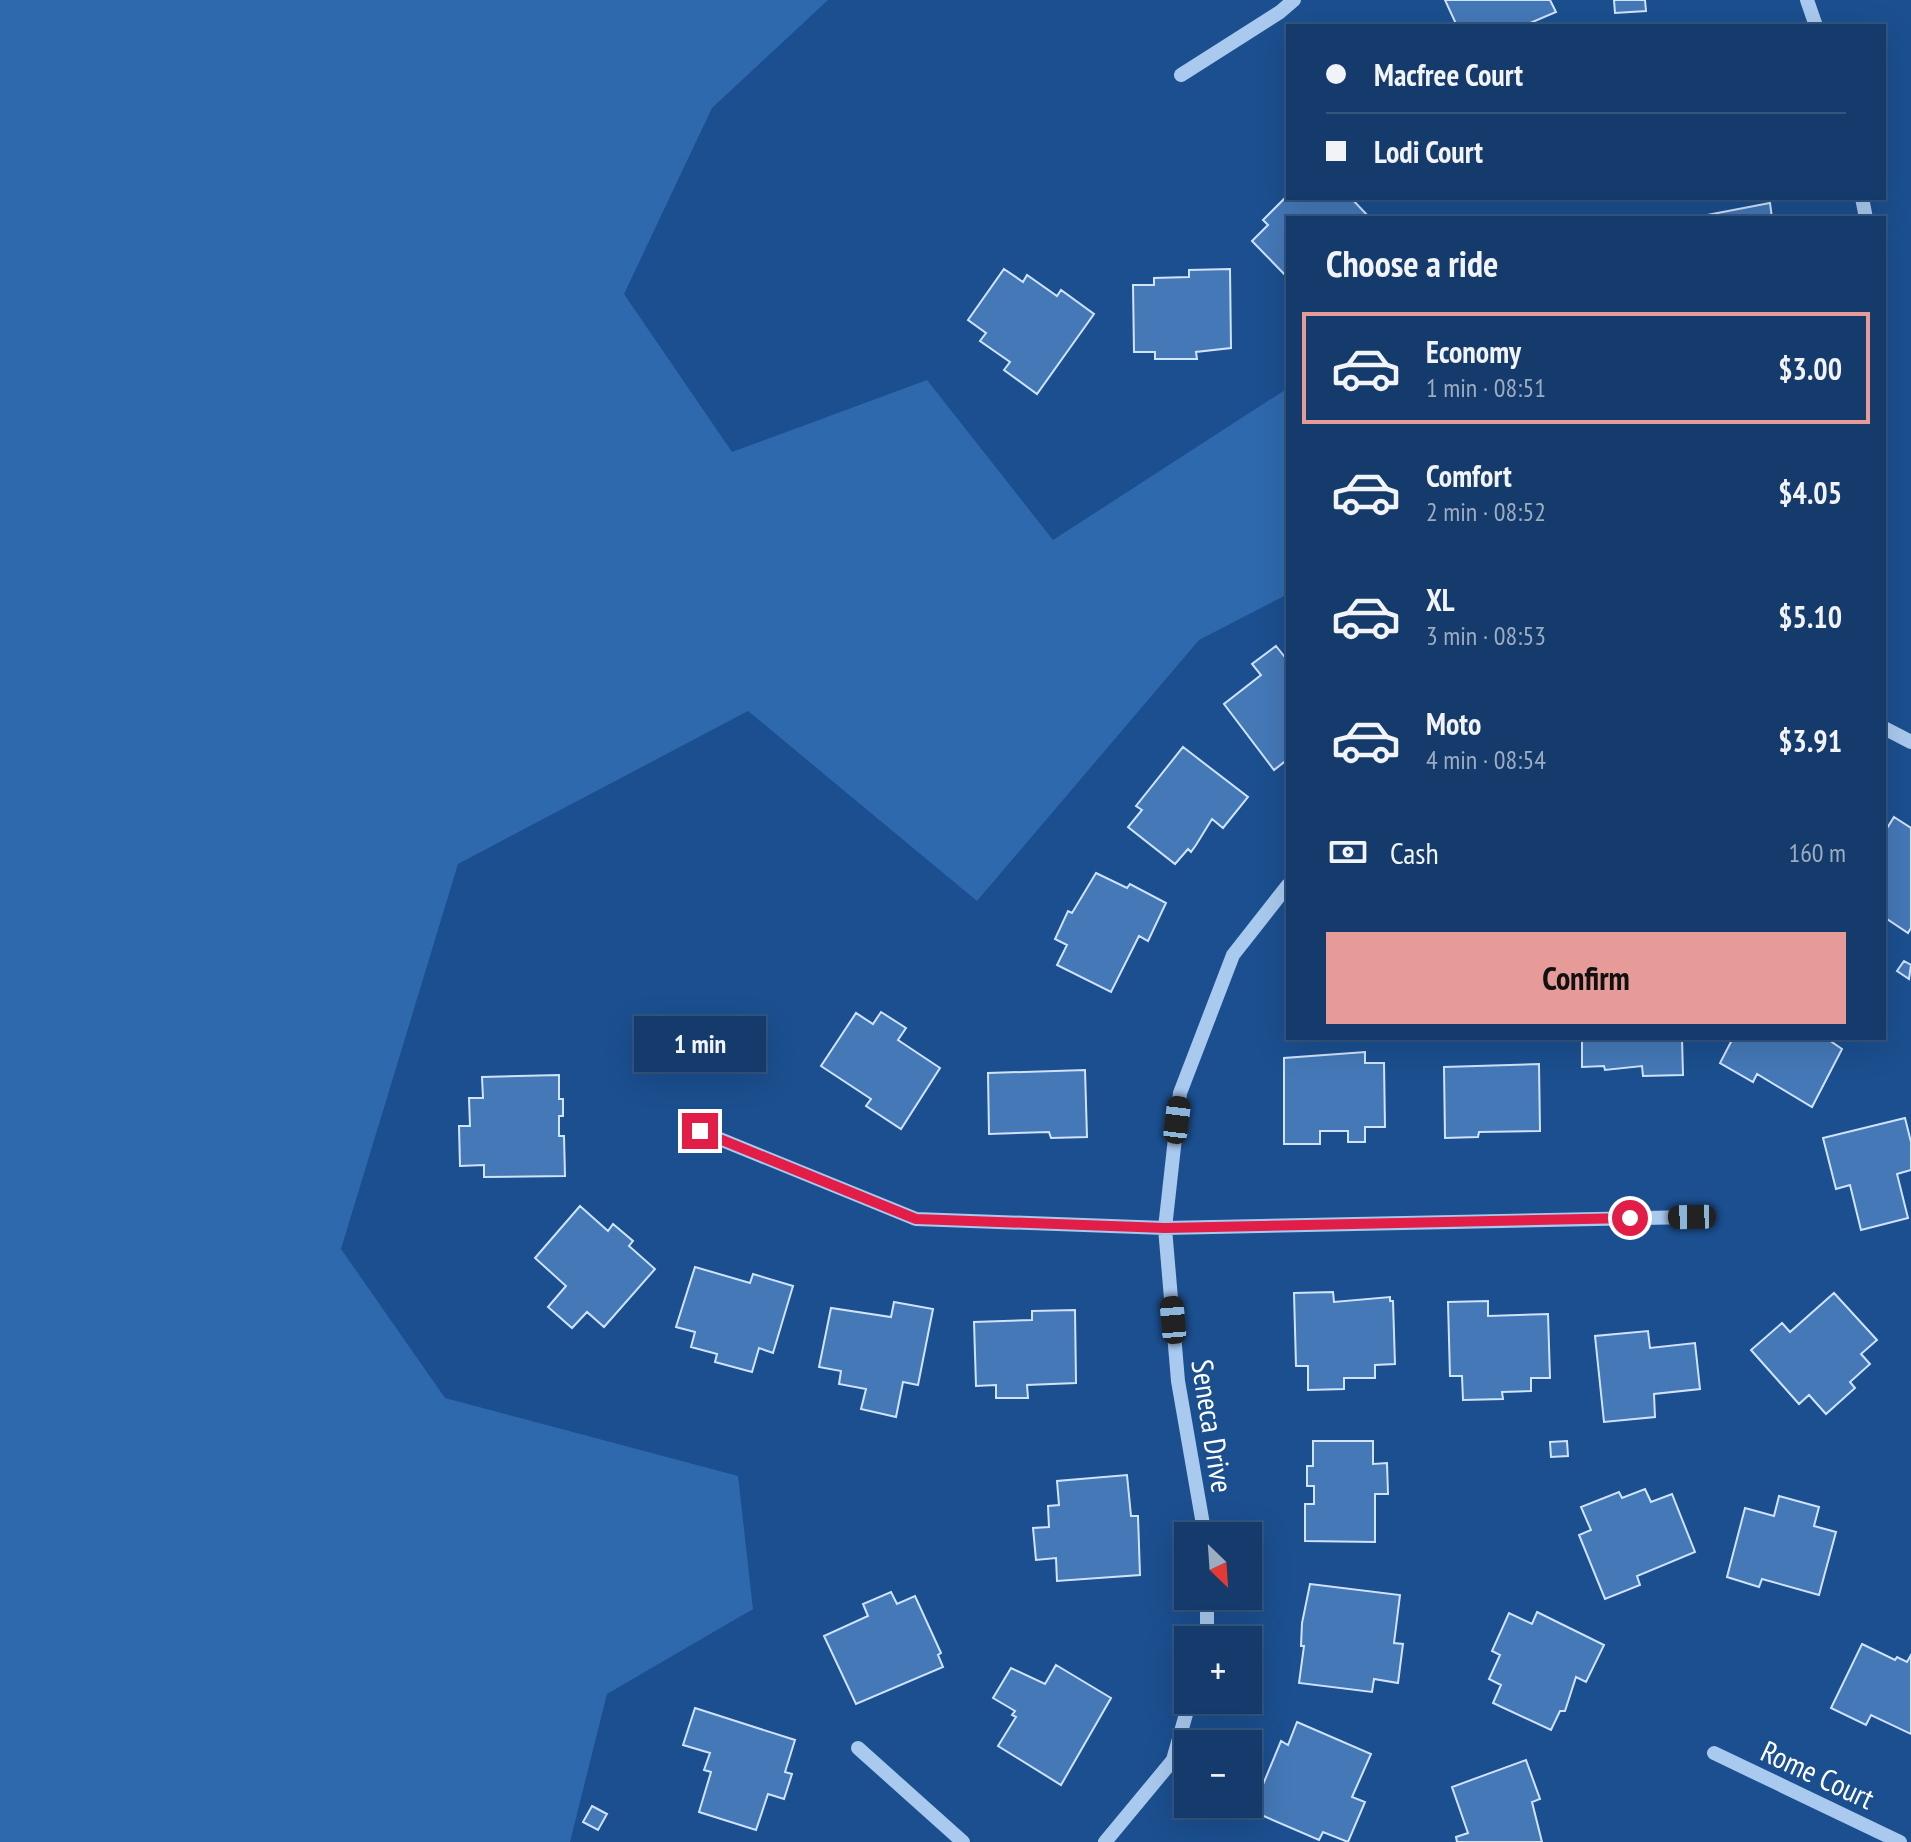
<!DOCTYPE html>
<html lang="en">
<head>
<meta charset="utf-8">
<style>
	body { margin:0; font-family:"PT Sans Narrow",sans-serif; background:#1d4271; color:#f1f3f6; height:100vh; display:flex; flex-direction:column; font-size:30px; white-space:nowrap }
	* { box-sizing:border-box; margin:0 }
	p { font-size:26px; color:#9dadc1 }
	.icon { flex:none; width:44px; height:44px; fill:none; stroke:currentColor; stroke-width:2; stroke-linecap:round; stroke-linejoin:round }
	.map { position:relative; flex:1; overflow:hidden }
	.drawer { position:absolute; left:1286px; top:216px; width:600px; height:824px; display:flex; flex-direction:column; background:#143b6b; border-radius:0px; box-shadow:0 8px 32px #0002,0 0 0 2px #33557e }
	.drawer>* { flex:none }
	.banner { position:absolute; left:1286px; top:24px; width:600px; height:176px; border-radius:0px; box-shadow:0 8px 32px #0002,0 0 0 2px #33557e; display:grid; align-content:center; height:176px; padding:0 40px; background:#143b6b }
	.needle { width:52px; rotate:155deg }
	.buttons { position:absolute; left:1174px; top:1522px; display:grid; gap:16px }
	.buttons a { display:grid; place-items:center; width:88px; height:88px; border-radius:0px; background:#143b6b; box-shadow:0 8px 32px #0002,0 0 0 2px #33557e; font-size:40px }
	.end { position:absolute; width:36px; height:36px; margin:-18px; border:10px solid #e11d48; background:#fff; box-shadow:0 0 0 4px #fff }
	.from { border-radius:50% }
	.bubble { position:absolute; height:56px; border-radius:0px; background:#143b6b; box-shadow:0 8px 32px #0002,0 0 0 2px #33557e; font-size:26px; font-weight:700; line-height:56px; text-align:center }
	.car { position:absolute; width:24px; height:48px; margin:-24px -12px; border-radius:10px; box-shadow:0 0 6px 2px #0007; background:linear-gradient(#222 24%,#8ab4d8 0 40%,#222 0 76%,#8ab4d8 0 86%,#222 0) }
	.banner b { display:flex; align-items:center; gap:28px; height:76px; font-size:30px }
	.banner b+b { border-top:2px solid #33557e }
	.banner i { width:20px; height:20px; background:#f1f3f6 }
	ul { padding:0; list-style:none }
	li { display:flex; align-items:center; gap:24px; height:112px; margin:0 16px 12px; padding:0 24px; border:4px solid transparent; border-radius:0px }
	li div { flex:1 }
	li b { display:block; font-size:30px }
	li em { font-style:normal; font-weight:700 }
	li.current { border-color:#e69b98 }
	li>.icon { width:72px; height:72px; stroke-width:1.5 }
	h2 { padding:0 40px; font-size:36px; line-height:96px }
	.pay { display:flex; align-items:center; gap:20px; height:88px; padding:0 40px; font-size:30px }
	.pay p { margin-inline-start:auto }
	.primary-button { display:flex; gap:16px; margin-top:auto; padding:16px 40px }
	.primary-button a { flex:1; height:92px; border-radius:0px; background:#e69b98; color:#111; font-size:32px; font-weight:700; line-height:92px; text-align:center }
	.map>svg:first-child { display:block }
	.green { fill:#2e69ad }
	.building { fill:#4478b7; stroke:#cfe3fa; stroke-width:2 }
	.lines { fill:none; stroke-linecap:round; stroke-linejoin:round }
	.minor { stroke:#a9c9ee; stroke-width:14 }
	.route { stroke:#e11d48; stroke-width:10 }
	.labels { text-anchor:middle; dominant-baseline:central; stroke-width:6; stroke-linejoin:round; paint-order:stroke }
	.street-label { font-size:30px; fill:#fff; stroke:#1b4f8f }
</style>
</head>
<body>
<div class="map">
<svg width="1911" height="1842" viewBox="0 0 1911 1842">
	<rect width="100%" height="100%" fill="#1b4f8f"/>
	<!-- green -->
	<path class="green" d="M 0,0 L 828,0 L 712,108 L 624,294 L 732,452 L 927,380 L 1053,540 L 1288,388 L 1288,594 L 1199,640 L 977,901 L 748,711 L 458,864 L 341,1249 L 445,1398 L 738,1476 L 753,1609 L 607,1694 L 570,1842 L 0,1842 Z"/>
	<!-- building -->
	<path class="building" d="M 1445,0 L 1550,0 L 1556,12 L 1523,26 L 1457,26 Z
		M 1614,0 L 1645,0 L 1646,11 L 1615,13 Z
		M 1288,195 L 1288,198 L 1351,198 L 1370,218 L 1288,218 L 1288,278 L 1252,241 L 1268,225 L 1263,220 Z
		M 1770,203 L 1772,218 L 1708,218 L 1707,215 Z
		M 1004,269 L 1023,282 L 1027,275 L 1057,296 L 1061,290 L 1094,314 L 1037,394 L 1004,370 L 1010,362 L 980,341 L 986,333 L 968,320 Z
		M 1230,269 L 1231,348 L 1196,352 L 1197,359 L 1155,359 L 1155,352 L 1134,352 L 1133,285 L 1154,285 L 1154,278 L 1189,277 L 1189,270 Z
		M 1276,646 L 1288,661 L 1288,759 L 1274,770 L 1224,704 L 1261,675 L 1252,664 Z
		M 1183,747 L 1248,797 L 1223,828 L 1212,819 L 1196,845 L 1191,852 L 1188,849 L 1175,864 L 1128,827 L 1142,810 L 1136,806 Z
		M 1894,817 L 1911,828 L 1911,928 L 1908,933 L 1884,917 L 1884,833 Z
		M 1096,873 L 1127,888 L 1130,884 L 1166,903 L 1148,941 L 1139,936 L 1111,992 L 1057,965 L 1067,945 L 1055,939 L 1068,911 L 1072,913 Z
		M 1904,961 L 1911,965 L 1909,979 L 1897,971 Z
		M 881,1012 L 906,1028 L 898,1040 L 940,1068 L 901,1129 L 866,1106 L 871,1099 L 821,1066 L 856,1013 L 873,1024 Z
		M 1582,1038 L 1682,1038 L 1683,1075 L 1643,1076 L 1642,1066 L 1605,1070 L 1604,1066 L 1582,1067 Z
		M 1733,1038 L 1826,1038 L 1842,1049 L 1812,1107 L 1757,1074 L 1753,1082 L 1720,1063 Z
		M 1365,1052 L 1365,1063 L 1384,1063 L 1385,1127 L 1365,1127 L 1365,1142 L 1348,1142 L 1348,1131 L 1320,1131 L 1320,1144 L 1284,1144 L 1284,1058 Z
		M 1539,1064 L 1540,1131 L 1479,1132 L 1478,1137 L 1445,1138 L 1444,1067 Z
		M 1085,1070 L 1087,1137 L 1051,1138 L 1049,1132 L 989,1134 L 988,1073 Z
		M 559,1075 L 559,1099 L 563,1099 L 563,1116 L 559,1116 L 559,1136 L 564,1136 L 565,1176 L 484,1177 L 484,1165 L 460,1166 L 459,1126 L 470,1126 L 469,1098 L 483,1098 L 482,1077 Z
		M 1905,1118 L 1911,1142 L 1911,1170 L 1897,1174 L 1908,1218 L 1861,1230 L 1850,1185 L 1836,1189 L 1823,1138 Z
		M 580,1206 L 608,1231 L 613,1224 L 633,1241 L 629,1246 L 655,1269 L 604,1327 L 587,1312 L 572,1328 L 548,1307 L 566,1286 L 535,1258 Z
		M 695,1267 L 750,1283 L 753,1274 L 793,1286 L 773,1353 L 759,1348 L 752,1372 L 715,1362 L 717,1354 L 691,1347 L 695,1332 L 676,1327 Z
		M 1333,1292 L 1334,1302 L 1390,1297 L 1390,1301 L 1393,1301 L 1395,1364 L 1375,1365 L 1375,1378 L 1344,1378 L 1344,1389 L 1308,1390 L 1308,1366 L 1296,1366 L 1294,1293 Z
		M 1834,1293 L 1877,1340 L 1861,1354 L 1870,1364 L 1850,1382 L 1855,1388 L 1826,1414 L 1809,1395 L 1799,1404 L 1751,1350 L 1782,1323 L 1790,1332 Z
		M 1488,1301 L 1488,1316 L 1548,1314 L 1550,1378 L 1531,1378 L 1531,1391 L 1502,1392 L 1503,1399 L 1463,1400 L 1462,1376 L 1450,1376 L 1448,1302 Z
		M 894,1302 L 933,1309 L 918,1385 L 903,1382 L 896,1417 L 861,1409 L 866,1389 L 839,1384 L 841,1371 L 819,1367 L 831,1308 L 891,1317 Z
		M 1075,1310 L 1076,1383 L 1027,1385 L 1028,1398 L 996,1398 L 996,1385 L 976,1386 L 974,1322 L 1032,1320 L 1032,1311 Z
		M 1648,1331 L 1650,1348 L 1695,1343 L 1700,1389 L 1654,1394 L 1655,1417 L 1604,1422 L 1595,1336 Z
		M 1313,1441 L 1373,1441 L 1373,1464 L 1387,1463 L 1388,1494 L 1375,1494 L 1375,1542 L 1305,1541 L 1305,1504 L 1314,1504 L 1314,1486 L 1307,1486 L 1307,1466 L 1313,1466 Z
		M 1567,1441 L 1568,1456 L 1551,1457 L 1550,1442 Z
		M 1127,1475 L 1131,1516 L 1138,1516 L 1140,1575 L 1057,1581 L 1056,1558 L 1036,1560 L 1033,1528 L 1049,1527 L 1048,1506 L 1059,1505 L 1057,1481 Z
		M 1645,1489 L 1651,1502 L 1672,1494 L 1695,1552 L 1637,1576 L 1640,1585 L 1605,1599 L 1579,1535 L 1591,1530 L 1581,1507 L 1619,1492 L 1622,1498 Z
		M 1779,1496 L 1819,1507 L 1814,1526 L 1836,1532 L 1819,1595 L 1762,1579 L 1759,1587 L 1727,1577 L 1745,1508 L 1774,1516 Z
		M 1310,1584 L 1400,1595 L 1394,1643 L 1403,1644 L 1398,1683 L 1374,1679 L 1372,1692 L 1299,1683 L 1304,1646 L 1301,1646 L 1302,1623 Z
		M 891,1592 L 897,1604 L 915,1596 L 941,1653 L 938,1655 L 943,1667 L 856,1704 L 824,1636 L 868,1616 L 863,1604 Z
		M 1537,1612 L 1604,1645 L 1586,1682 L 1576,1677 L 1565,1711 L 1560,1711 L 1551,1730 L 1493,1703 L 1501,1685 L 1489,1679 L 1500,1655 L 1492,1651 L 1509,1613 L 1532,1624 Z
		M 1862,1644 L 1895,1660 L 1897,1657 L 1907,1662 L 1911,1655 L 1911,1734 L 1871,1715 L 1866,1725 L 1831,1708 Z
		M 1056,1665 L 1111,1698 L 1061,1785 L 998,1746 L 1016,1717 L 1012,1715 L 1015,1711 L 993,1698 L 1011,1668 L 1045,1684 Z
		M 695,1708 L 795,1740 L 785,1772 L 792,1774 L 784,1799 L 768,1794 L 756,1830 L 699,1812 L 711,1772 L 704,1770 L 710,1753 L 683,1745 Z
		M 1297,1722 L 1371,1754 L 1352,1797 L 1365,1802 L 1348,1842 L 1323,1832 L 1319,1840 L 1252,1811 L 1281,1741 L 1288,1745 Z
		M 1526,1760 L 1540,1799 L 1532,1802 L 1542,1842 L 1457,1842 L 1456,1837 L 1468,1833 L 1452,1787 Z
		M 592,1806 L 607,1814 L 598,1830 L 583,1822 Z"/>
	<g class="lines">
		<!-- minor -->
		<path class="minor" d="M 1807,0 L 1816,26
			M 1181,75 L 1280,12 L 1294,0
			M 1862,198 L 1866,218
			M 1884,728 L 1911,742
			M 700,1131 L 916,1219 L 1165,1228 L 1692,1217
			M 1205,1536 L 1178,1381 L 1165,1228 L 1180,1093 L 1233,955 L 1288,885
			M 1207,1596 L 1207,1640
			M 858,1748 L 963,1842
			M 1714,1753 L 1900,1842
			M 1105,1842 L 1173,1760 L 1190,1700"/>
	</g>
	<g class="lines">
		<!-- route -->
		<path class="route" d="M 700,1131 L 916,1219 L 1165,1228 L 1630,1218"/>
	</g>
	<g class="labels">
		<!-- street labels -->
		<g class="street-label">
			<text transform="translate(1213 1426) rotate(81)">Seneca Drive</text>
			<text transform="translate(1818 1774) rotate(25)">Rome Court</text>
		</g>
	</g>
</svg>
<div class="buttons">
<a><svg class="needle" viewBox="-14 -14 28 28"><path d="M0-13l5 13h-10z" fill="#e53935"/><path d="M0 13l5-13h-10z" fill="#9dadc1"/></svg></a>
<a>+</a>
<a>−</a>
</div>
<i class="end from" style="left:1630px;top:1218px"></i>
<i class="end" style="left:700px;top:1131px"></i>
<div class="bubble" style="left:634px;top:1016px;width:132px">1 min</div>
<i class="car" style="left:1177px;top:1120px;rotate:7deg"></i>
<i class="car" style="left:1692px;top:1217px;rotate:269deg"></i>
<i class="car" style="left:1173px;top:1320px;rotate:355deg"></i>
<div class="banner">
<b><i class="from"></i>Macfree Court</b>
<b><i></i>Lodi Court</b>
</div>
<section class="drawer">
<h2>Choose a ride</h2>
<ul>
<li class="current"><svg class="icon" aria-label="car" viewBox="0 0 24 24"><path d="M5 17H2v-5l4-1 3-4h7l3 4 3 1v5h-3M9 17h6M6 11h13"/><circle cx="7" cy="17" r="2"/><circle cx="17" cy="17" r="2"/></svg><div><b>Economy</b><p>1 min · 08:51</p></div><em>$3.00</em></li>
<li><svg class="icon" aria-label="car" viewBox="0 0 24 24"><path d="M5 17H2v-5l4-1 3-4h7l3 4 3 1v5h-3M9 17h6M6 11h13"/><circle cx="7" cy="17" r="2"/><circle cx="17" cy="17" r="2"/></svg><div><b>Comfort</b><p>2 min · 08:52</p></div><em>$4.05</em></li>
<li><svg class="icon" aria-label="car" viewBox="0 0 24 24"><path d="M5 17H2v-5l4-1 3-4h7l3 4 3 1v5h-3M9 17h6M6 11h13"/><circle cx="7" cy="17" r="2"/><circle cx="17" cy="17" r="2"/></svg><div><b>XL</b><p>3 min · 08:53</p></div><em>$5.10</em></li>
<li><svg class="icon" aria-label="car" viewBox="0 0 24 24"><path d="M5 17H2v-5l4-1 3-4h7l3 4 3 1v5h-3M9 17h6M6 11h13"/><circle cx="7" cy="17" r="2"/><circle cx="17" cy="17" r="2"/></svg><div><b>Moto</b><p>4 min · 08:54</p></div><em>$3.91</em></li>
</ul>
<div class="pay"><svg class="icon" aria-label="cash" viewBox="0 0 24 24"><path d="M3 7h18v10H3z"/><circle cx="12" cy="12" r="2"/></svg>Cash<p>160 m</p></div>
<div class="primary-button"><a>Confirm</a></div>
</section>
</div>
</body>
</html>
